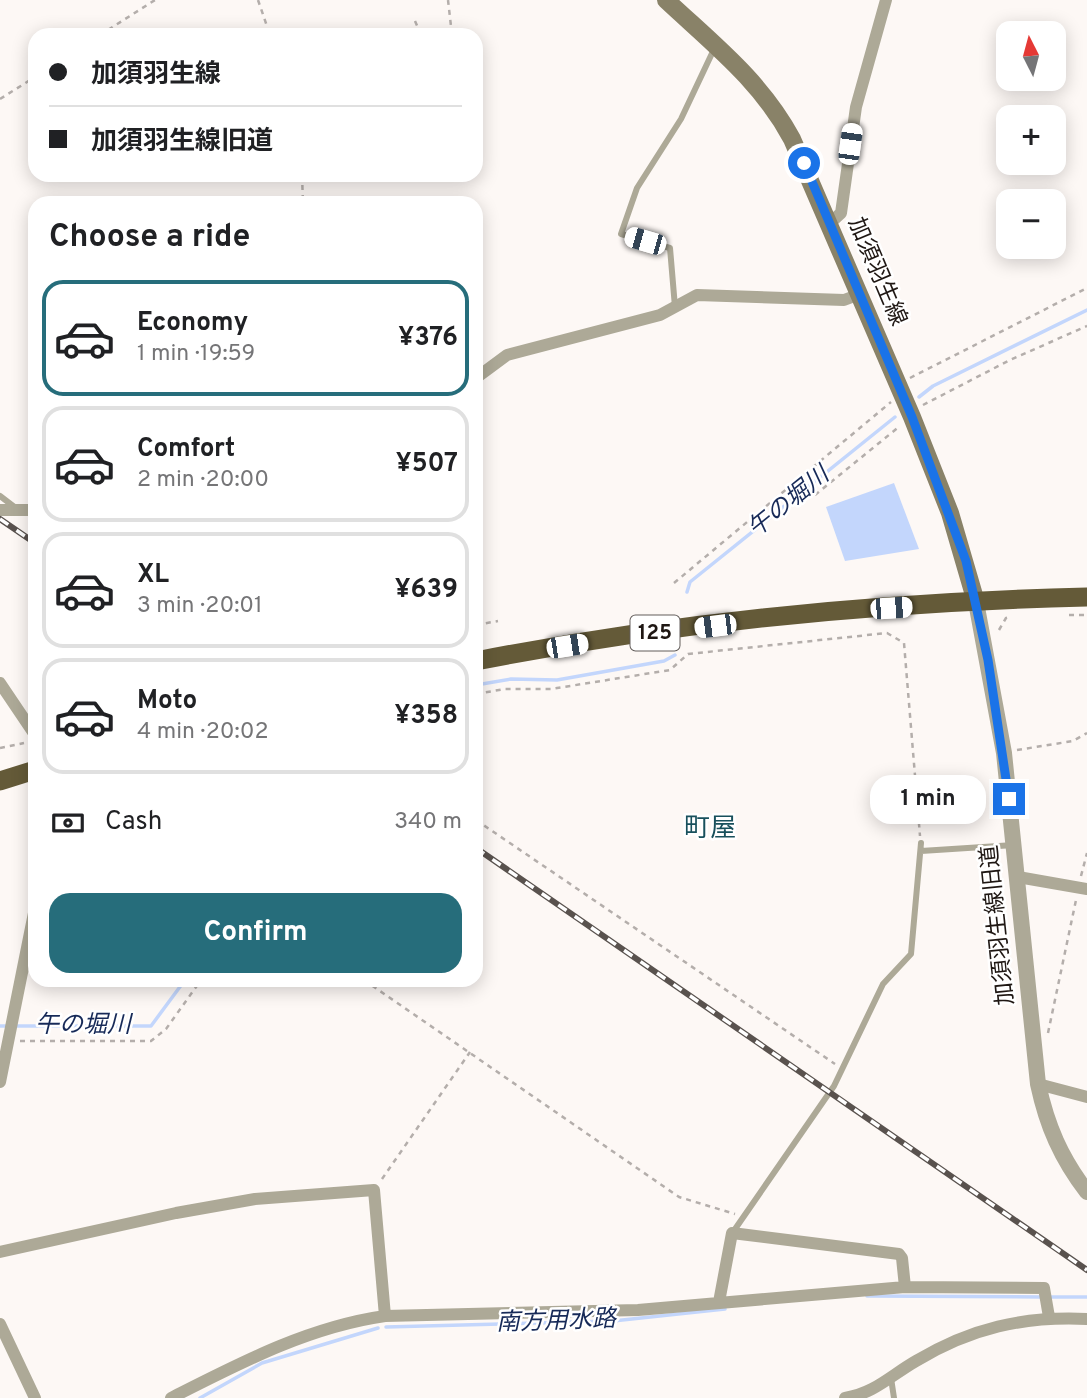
<!DOCTYPE html>
<html lang="en">
<head>
<meta charset="utf-8">
<style>
	body { margin:0; font-family:Overpass,"Noto Sans JP",sans-serif; background:#f6f6f6; color:#202124; height:100vh; display:flex; flex-direction:column; font-size:26px; white-space:nowrap }
	* { box-sizing:border-box; margin:0 }
	p { font-size:23px; color:#757577 }
	.icon { flex:none; width:38px; height:38px; fill:none; stroke:currentColor; stroke-width:2; stroke-linecap:round; stroke-linejoin:round }
	.map { position:relative; flex:1; overflow:hidden }
	.drawer { position:absolute; left:28px; top:196px; width:455px; height:791px; display:flex; flex-direction:column; background:#fff; border-radius:21px; box-shadow:0 4px 18px #0003 }
	.drawer>* { flex:none }
	.guide { position:absolute; left:28px; top:28px; width:455px; height:154px; border-radius:21px; box-shadow:0 4px 18px #0003; display:grid; align-content:center; height:154px; padding:0 21px; background:#fff }
	.needle { width:46px; rotate:354deg }
	.tools { position:absolute; left:996px; top:21px; display:grid; gap:14px }
	.tools a { display:grid; place-items:center; width:70px; height:70px; border-radius:14px; background:#fff; box-shadow:0 4px 18px #0003; font-size:35px }
	.end { position:absolute; width:32px; height:32px; margin:-16px; border:9px solid #1a73e8; background:#fff; box-shadow:0 0 0 4px #fff }
	.from { border-radius:50% }
	.bubble { position:absolute; height:49px; border-radius:21px; background:#fff; box-shadow:0 4px 18px #0003; font-size:23px; font-weight:700; line-height:49px; text-align:center }
	.car { position:absolute; width:21px; height:42px; margin:-21px -10px; border-radius:9px; box-shadow:0 0 5px 2px #0007; background:linear-gradient(#fff 24%,#345 0 40%,#fff 0 76%,#345 0 86%,#fff 0) }
	.guide b { display:flex; align-items:center; gap:24px; height:66px; font-size:26px }
	.guide b+b { border-top:2px solid #e0e0e0 }
	.guide i { width:18px; height:18px; background:#202124 }
	ul { padding:0; list-style:none }
	li { display:flex; align-items:center; gap:21px; height:116px; margin:0 14px 10px; padding:0 7px; border:4px solid #e0e0e0; border-radius:21px }
	li div { flex:1 }
	li b { display:block; font-size:26px }
	li em { font-style:normal; font-weight:700 }
	li.on { border-color:#266d7b }
	li>.icon { width:63px; height:63px; stroke-width:1.5 }
	h2 { padding:0 21px; font-size:32px; line-height:84px }
	.pay { display:flex; align-items:center; gap:18px; height:77px; padding:0 21px; font-size:26px }
	.pay p { margin-inline-start:auto }
	.primary-button { display:flex; gap:14px; margin-top:auto; padding:14px 21px }
	.primary-button a { flex:1; height:80px; border-radius:21px; background:#266d7b; color:#fff; font-size:28px; font-weight:700; line-height:80px; text-align:center }
	.map>svg:first-child { display:block }
	.water { fill:#c3d6fc }
	.lines { fill:none; stroke-linecap:round; stroke-linejoin:round }
	.stream { stroke:#c3d6fc; stroke-width:3.5 }
	.path { stroke:#b4aeab; stroke-width:2.5; stroke-dasharray:5 5; stroke-linecap:butt }
	.service { stroke:#ada997; stroke-width:6 }
	.minor { stroke:#ada997; stroke-width:12 }
	.tertiary { stroke:#ada997; stroke-width:16 }
	.secondary { stroke:#898268; stroke-width:18 }
	.trunk { stroke:#645a38; stroke-width:19 }
	.rail-casing { stroke:#59524e; stroke-width:6 }
	.rail { stroke:#fff; stroke-width:3.5; stroke-dasharray:10; stroke-linecap:butt }
	.route { stroke:#1a73e8; stroke-width:9 }
	.labels { text-anchor:middle; dominant-baseline:central; stroke-width:5; stroke-linejoin:round; paint-order:stroke }
	.shield { fill:#fff; stroke:#625d5a; stroke-width:2 }
	.shield-label { font-size:21px; font-weight:bold; fill:#1f1713 }
	.street-label { font-size:23px; fill:#1f1713; stroke:#fff }
	.water-label { font-size:24px; font-style:italic; fill:#172a58; stroke:#fff }
	.quarter-label { font-size:26px; fill:#18505c; stroke:#fff }
</style>
</head>
<body>
<div class="map">
<svg width="1087" height="1398" viewBox="0 0 1087 1398">
	<rect width="100%" height="100%" fill="#fdf8f5"/>
	<!-- water -->
	<path class="water" d="M 894,483 L 919,549 L 845,561 L 826,507 Z"/>
	<g class="lines">
		<!-- stream -->
		<path class="stream" d="M 919,397 L 933,386 L 1087,310
			M 687,592 L 690,582 L 895,417
			M 476,685 L 511,679 L 557,680 L 664,661 L 675,655
			M 0,1026 L 151,1026 L 185,980
			M 867,1296 L 1040,1297
			M 1050,1297 L 1087,1297
			M 386,1327 L 613,1321 L 725,1309
			M 200,1398 L 262,1363 L 378,1328"/>
		<!-- path -->
		<path class="path" d="M 258,0 L 270,35
			M 448,0 L 452,35
			M 415,21 L 421,35
			M 100,35 L 155,0
			M 0,99 L 35,77
			M 302,175 L 303,203
			M 910,378 L 1087,288
			M 923,405 L 1010,360 L 1087,326
			M 815,495 L 900,426
			M 674,583 L 891,402
			M 1069,615 L 1087,615
			M 476,625 L 498,621
			M 999,630 L 1006,618 L 1010,617
			M 476,694 L 505,689 L 551,689 L 670,670 L 688,654 L 887,633 L 904,643 L 920,836
			M 0,748 L 24,743
			M 1017,750 L 1073,741 L 1087,733
			M 476,820 L 835,1064
			M 1081,876 L 1087,853
			M 364,980 L 679,1197 L 735,1214
			M 1048,1033 L 1076,900
			M 20,1041 L 151,1041 L 166,1029 L 201,980
			M 382,1179 L 470,1052"/>
		<!-- service -->
		<path class="service" d="M 675,307 L 670,248 L 621,234 L 637,188 L 681,119 L 715,47
			M 0,496 L 17,509
			M 921,851 L 1014,845
			M 733,1232 L 834,1086 L 883,984 L 911,954 L 921,843
			M 891,1378 L 894,1398"/>
		<!-- minor -->
		<path class="minor" d="M 829,224 L 841,213 L 856,107 L 886,0
			M 476,378 L 507,355 L 660,315 L 697,295 L 844,300 L 860,294
			M 0,510 L 35,510
			M 0,683 L 35,735
			M 1018,877 L 1087,889
			M 0,1082 L 35,908
			M 1038,1084 L 1087,1097
			M 0,1252 L 176,1213 L 255,1199 L 374,1190 L 385,1316
			M 719,1302 L 732,1233 L 899,1254 L 902,1258 L 905,1287
			M 0,1324 L 35,1398
			M 171,1398 C 240,1363 308,1327 385,1316 L 638,1310 L 905,1287 L 1044,1288 L 1049,1317
			M 845,1398 C 875,1393 890,1376 916,1361 C 971,1328 1023,1316 1087,1319"/>
		<!-- tertiary -->
		<path class="tertiary" d="M 976,602 L 1004,753 L 1038,1084 C 1047,1126 1061,1158 1087,1192"/>
		<!-- secondary -->
		<path class="secondary" d="M 666,0 C 713,44 761,81 792,139 L 912,417 L 950,513 L 976,602"/>
		<!-- trunk -->
		<path class="trunk" d="M 476,661 C 674,622 885,602 1087,597
			M 0,781 L 35,770"/>
		<defs>
			<path id="rail" d="M 0,519 L 35,543
				M 476,848 L 1087,1270"/>
		</defs>
		<!-- rail casing -->
		<use href="#rail" class="rail-casing"/>
		<!-- rail -->
		<use href="#rail" class="rail"/>
	</g>
	<g class="lines">
		<!-- route -->
		<path class="route" d="M 804,163 L 912,417 L 966,561 L 988,660 L 1009,799"/>
	</g>
	<g class="labels">
		<!-- shield labels -->
		<rect class="shield" x="630.5" y="615.5" width="49" height="35" rx="5"/>
		<g class="shield-label">
			<text x="655" y="633">125</text>
		</g>
		<!-- street labels -->
		<g class="street-label">
			<text transform="translate(876 272) rotate(67)">加須羽生線</text>
			<text transform="translate(999 925) rotate(-96)">加須羽生線旧道</text>
		</g>
		<!-- water labels -->
		<g class="water-label">
			<text transform="translate(789 503) rotate(-39)">午の堀川</text>
			<text x="83" y="1026">午の堀川</text>
			<text transform="translate(556 1322) rotate(-2)">南方用水路</text>
		</g>
		<!-- quarter labels -->
		<g class="quarter-label">
			<text x="710" y="829">町屋</text>
		</g>
	</g>
</svg>
<div class="tools">
<a><svg class="needle" viewBox="-14 -14 28 28"><path d="M0-13l5 13h-10z" fill="#e53935"/><path d="M0 13l5-13h-10z" fill="#757577"/></svg></a>
<a>+</a>
<a>−</a>
</div>
<i class="end from" style="left:804px;top:163px"></i>
<i class="end" style="left:1009px;top:799px"></i>
<div class="bubble" style="left:870px;top:775px;width:116px">1 min</div>
<i class="car" style="left:850px;top:144px;rotate:8deg"></i>
<i class="car" style="left:645px;top:241px;rotate:286deg"></i>
<i class="car" style="left:891px;top:608px;rotate:86deg"></i>
<i class="car" style="left:715px;top:626px;rotate:263deg"></i>
<i class="car" style="left:567px;top:646px;rotate:81deg"></i>
<div class="guide">
<b><i class="from"></i>加須羽生線</b>
<b><i></i>加須羽生線旧道</b>
</div>
<section class="drawer">
<h2>Choose a ride</h2>
<ul>
<li class="on"><svg class="icon" aria-label="car" viewBox="0 0 24 24"><path d="M5 17H2v-5l4-1 3-4h7l3 4 3 1v5h-3M9 17h6M6 11h13"/><circle cx="7" cy="17" r="2"/><circle cx="17" cy="17" r="2"/></svg><div><b>Economy</b><p>1 min · 19:59</p></div><em>¥376</em></li>
<li><svg class="icon" aria-label="car" viewBox="0 0 24 24"><path d="M5 17H2v-5l4-1 3-4h7l3 4 3 1v5h-3M9 17h6M6 11h13"/><circle cx="7" cy="17" r="2"/><circle cx="17" cy="17" r="2"/></svg><div><b>Comfort</b><p>2 min · 20:00</p></div><em>¥507</em></li>
<li><svg class="icon" aria-label="car" viewBox="0 0 24 24"><path d="M5 17H2v-5l4-1 3-4h7l3 4 3 1v5h-3M9 17h6M6 11h13"/><circle cx="7" cy="17" r="2"/><circle cx="17" cy="17" r="2"/></svg><div><b>XL</b><p>3 min · 20:01</p></div><em>¥639</em></li>
<li><svg class="icon" aria-label="car" viewBox="0 0 24 24"><path d="M5 17H2v-5l4-1 3-4h7l3 4 3 1v5h-3M9 17h6M6 11h13"/><circle cx="7" cy="17" r="2"/><circle cx="17" cy="17" r="2"/></svg><div><b>Moto</b><p>4 min · 20:02</p></div><em>¥358</em></li>
</ul>
<div class="pay"><svg class="icon" aria-label="cash" viewBox="0 0 24 24"><path d="M3 7h18v10H3z"/><circle cx="12" cy="12" r="2"/></svg>Cash<p>340 m</p></div>
<div class="primary-button"><a>Confirm</a></div>
</section>
</div>
</body>
</html>
